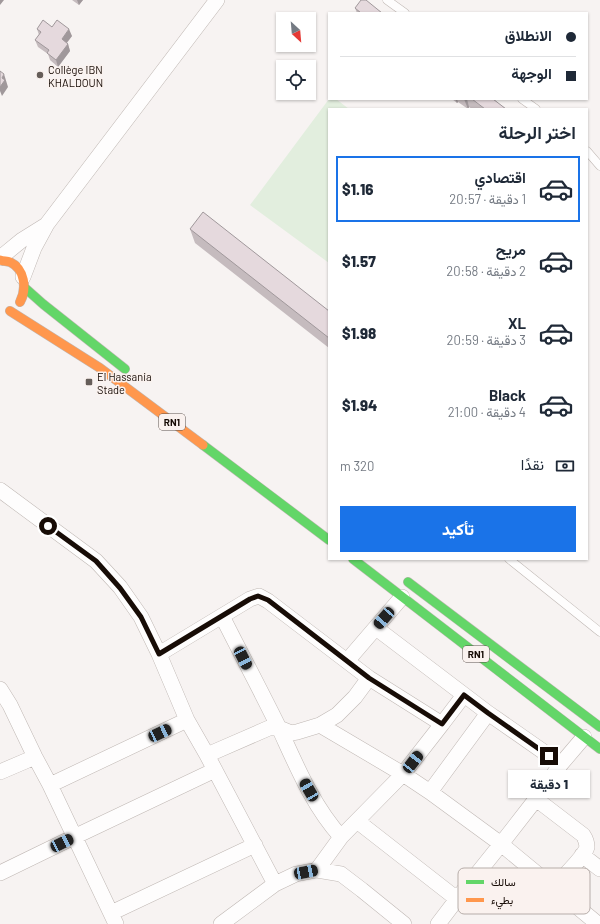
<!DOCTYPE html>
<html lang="ar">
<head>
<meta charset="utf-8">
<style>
	body { margin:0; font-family:Barlow,Vazirmatn,sans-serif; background:#f6f6f7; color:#1f2937; direction:rtl; height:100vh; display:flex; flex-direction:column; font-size:15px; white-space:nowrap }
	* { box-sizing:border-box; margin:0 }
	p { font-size:13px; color:#747a83 }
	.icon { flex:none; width:22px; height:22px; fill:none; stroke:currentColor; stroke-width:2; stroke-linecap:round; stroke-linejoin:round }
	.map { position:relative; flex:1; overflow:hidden; direction:ltr }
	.sheet { position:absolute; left:328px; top:108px; width:260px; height:452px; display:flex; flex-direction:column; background:#fff; border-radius:0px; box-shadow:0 1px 3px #0004; direction:rtl }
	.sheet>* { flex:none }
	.guide { position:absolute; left:328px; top:12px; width:260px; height:88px; border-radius:0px; box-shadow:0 1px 3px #0004; direction:rtl; display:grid; align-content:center; height:88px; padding:0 12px; background:#fff }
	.needle { width:26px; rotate:154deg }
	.buttons { position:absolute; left:276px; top:12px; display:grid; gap:8px }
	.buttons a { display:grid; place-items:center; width:40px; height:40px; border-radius:0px; background:#fff; box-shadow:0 1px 3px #0004; font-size:20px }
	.end { position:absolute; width:18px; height:18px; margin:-9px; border:5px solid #170c06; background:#fff; box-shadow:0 0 0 2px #fff }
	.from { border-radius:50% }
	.bubble { position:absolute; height:28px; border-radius:0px; background:#fff; box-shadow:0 1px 3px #0004; font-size:13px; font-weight:800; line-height:28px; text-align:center; direction:rtl }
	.car { position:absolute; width:12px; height:24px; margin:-12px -6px; border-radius:5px; box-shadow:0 0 3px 1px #0007; background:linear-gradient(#222 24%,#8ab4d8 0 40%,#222 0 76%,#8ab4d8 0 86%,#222 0) }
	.guide b { display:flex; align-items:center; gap:14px; height:38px; font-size:15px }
	.guide b+b { border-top:1px solid #e0e1e3 }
	.guide i { width:10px; height:10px; background:#1f2937 }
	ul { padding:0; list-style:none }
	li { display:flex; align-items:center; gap:12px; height:66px; margin:0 8px 6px; padding:0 4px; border:2px solid transparent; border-radius:0px }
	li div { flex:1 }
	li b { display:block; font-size:15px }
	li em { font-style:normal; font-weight:800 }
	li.on { border-color:#1a73e8 }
	li>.icon { width:36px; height:36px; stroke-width:1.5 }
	h2 { padding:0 12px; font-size:18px; line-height:48px }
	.pay { display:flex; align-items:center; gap:10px; height:44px; padding:0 12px; font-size:15px }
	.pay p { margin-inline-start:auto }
	.cta { display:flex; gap:8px; margin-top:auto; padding:8px 12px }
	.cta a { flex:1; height:46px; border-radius:0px; background:#1a73e8; color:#fff; font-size:16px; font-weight:800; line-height:46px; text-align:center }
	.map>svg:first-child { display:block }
	.garden { fill:#e2eede }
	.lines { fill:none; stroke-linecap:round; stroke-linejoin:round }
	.lane-casing { stroke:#bfb7b3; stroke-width:9 }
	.street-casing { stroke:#bfb7b3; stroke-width:16 }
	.fast-casing { stroke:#bfb7b3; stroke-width:10 }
	.slow-casing { stroke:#bfb7b3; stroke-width:10 }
	.lane { stroke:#fefdfd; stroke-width:8 }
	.street { stroke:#fefdfd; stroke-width:15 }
	.fast { stroke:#63d668; stroke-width:9 }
	.slow { stroke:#ff974d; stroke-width:9 }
	.wall { fill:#c5bbbe }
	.shaded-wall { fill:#a0989b }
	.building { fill:#e5d9dd; stroke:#a0989b }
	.route { stroke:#170c06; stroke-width:5 }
	.poi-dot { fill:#655d59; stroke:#faf2ef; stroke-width:1.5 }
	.labels { text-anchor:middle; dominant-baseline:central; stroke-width:3; stroke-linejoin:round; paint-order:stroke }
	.shield { fill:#faf2ef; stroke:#5b514c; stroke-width:1 }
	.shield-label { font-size:10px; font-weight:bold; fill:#170c06 }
	.poi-label { font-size:11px; fill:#170c06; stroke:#faf2ef; text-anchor:start }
	.key { fill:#faf2ef; stroke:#b6ada9; stroke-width:1 }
	.key-label { font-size:11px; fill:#170c06 }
</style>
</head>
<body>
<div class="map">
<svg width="600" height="924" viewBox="0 0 600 924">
	<rect width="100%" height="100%" fill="#f7f3f2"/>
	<!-- garden -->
	<path class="garden" d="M 329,99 L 336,99 L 349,109 L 329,109 L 329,263 L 250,205 Z"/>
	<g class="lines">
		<defs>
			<path id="lane" d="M 387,0 L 405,13
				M 522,99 L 536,109
				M 587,151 L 600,166
				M 509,559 L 600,632"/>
			<path id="street" d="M 0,258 L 22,240 L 46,225
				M 23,277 L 34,248 L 47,224 L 217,0
				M 0,490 L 96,561 L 120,587 L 141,617 L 159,654 L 187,720 L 207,755 L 275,884
				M 222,616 C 241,654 261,691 280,730 C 297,767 313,806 341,837 L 317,870
				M 376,628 L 488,713 L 561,764
				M 159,654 L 250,599 L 259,596 L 268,601 L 369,678 L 355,697 L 337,715 L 320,725 L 297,732 L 291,733 L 279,728 L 269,728 L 207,755
				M 347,661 L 402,597
				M 0,689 L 10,705 L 35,757 L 50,785 L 116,924
				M 442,724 L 464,695
				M 320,725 L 403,774 L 442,724 L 369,678
				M 0,772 L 35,757
				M 50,785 L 187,720
				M 430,792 L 488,713
				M 536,799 L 583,835 C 585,838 587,843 587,847 C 585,856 560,880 553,888
				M 357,821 L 457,899 L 501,844 L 536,799 L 561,764 L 584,737
				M 341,837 L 403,774 L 430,792 L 501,844 L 598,924
				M 582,855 L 600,869
				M 0,873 L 74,837 L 215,770
				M 111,913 L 255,845
				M 221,924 L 275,884 L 296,874 L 317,870 L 341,874 L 362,890 L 404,924
				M 438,924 L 457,899"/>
			<path id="fast" d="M 25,288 L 43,304 L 125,369
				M 203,445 L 329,540
				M 353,559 L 600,749
				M 408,582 L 600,727"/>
			<path id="slow" d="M 0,260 C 3,261 7,261 10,262 C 25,269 27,289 20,302
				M 10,311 L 100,368 L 203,445"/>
		</defs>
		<!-- lane casing -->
		<use href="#lane" class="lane-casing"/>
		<!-- street casing -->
		<use href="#street" class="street-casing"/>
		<!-- fast casing -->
		<use href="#fast" class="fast-casing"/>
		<!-- slow casing -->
		<use href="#slow" class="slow-casing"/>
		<!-- lane -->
		<use href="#lane" class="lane"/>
		<!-- street -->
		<use href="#street" class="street"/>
		<!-- fast -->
		<use href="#fast" class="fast"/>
		<!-- slow -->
		<use href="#slow" class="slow"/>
	</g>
	<!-- wall -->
	<path class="wall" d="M 72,0 L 83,0 L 79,5 Z
		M 355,8 L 382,13 L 357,13 Z
		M 52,27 L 72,36 L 67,43 L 68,44 L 70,51 L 58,67 L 50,60 L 48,54 L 38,47 L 35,40 L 39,35 L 37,29 Z
		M 452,99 L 493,99 L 506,109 L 472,109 L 469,107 L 468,109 L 458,102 L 457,103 Z
		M 190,229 L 329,311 L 329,348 L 195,243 Z"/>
	<!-- shaded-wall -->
	<path class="shaded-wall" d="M 0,0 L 4,0 L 0,5 Z
		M 77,0 L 83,0 L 79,5 Z
		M 69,29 L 72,36 L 64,46 L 62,39 Z
		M 68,44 L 70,51 L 58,67 L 56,60 Z
		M 4,74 L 8,87 L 2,96 L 0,91 L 0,87 L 2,78 Z
		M 455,99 L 457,99 L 458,102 L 457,103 Z
		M 464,99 L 467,99 L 469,107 L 468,109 Z"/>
	<!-- building -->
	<path class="building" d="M 361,0 L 366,0 L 382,13 L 361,13 L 355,8 Z
		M 43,20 L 52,27 L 57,20 L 69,29 L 62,39 L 68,44 L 56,60 L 47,53 L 49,50 L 35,40 L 41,32 L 37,29 Z
		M 0,71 L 4,74 L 2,78 L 5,80 L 0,87 Z
		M 472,99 L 493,99 L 506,109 L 485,109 Z
		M 203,212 L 329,311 L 329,338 L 190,229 Z"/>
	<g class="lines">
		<!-- route -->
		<path class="route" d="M 48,526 L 96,561 L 120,588 L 141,617 L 159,654 L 250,599 L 258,596 L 268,600 L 369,678 L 442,724 L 464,695 L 488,713 L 549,756"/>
	</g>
	<!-- markers -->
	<g class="poi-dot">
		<circle cx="40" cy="75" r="4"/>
		<rect x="85" y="378" width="8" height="8" rx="2"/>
	</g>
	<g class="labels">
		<!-- shield labels -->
		<g class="shield">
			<rect x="159" y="414" width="26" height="16" rx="3"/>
			<rect x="463" y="646" width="26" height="16" rx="3"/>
		</g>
		<g class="shield-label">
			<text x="172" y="422">RN1</text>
			<text x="476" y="654">RN1</text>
		</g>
		<!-- poi labels -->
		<g class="poi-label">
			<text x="48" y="69">Collège IBN<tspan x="48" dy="13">KHALDOUN</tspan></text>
			<text x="97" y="376">El Hassania<tspan x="97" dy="13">Stade</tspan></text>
		</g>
	</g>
	<!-- legend -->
	<rect x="458" y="868" width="132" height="46" rx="6" class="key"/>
	<rect x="466" y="880" width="18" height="4" fill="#63d668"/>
	<rect x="466" y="898" width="18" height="4" fill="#ff974d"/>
	<g class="key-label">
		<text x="491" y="886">سالك</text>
		<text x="491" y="904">بطيء</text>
	</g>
</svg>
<div class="buttons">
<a><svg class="needle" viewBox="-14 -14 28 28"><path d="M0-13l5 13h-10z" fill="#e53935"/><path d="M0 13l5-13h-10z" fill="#747a83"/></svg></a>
<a><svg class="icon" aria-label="locate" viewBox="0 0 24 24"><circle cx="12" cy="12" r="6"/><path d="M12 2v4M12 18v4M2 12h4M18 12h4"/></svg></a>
</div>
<i class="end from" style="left:48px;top:526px"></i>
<i class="end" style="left:549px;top:756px"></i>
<div class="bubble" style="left:508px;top:770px;width:82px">1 دقيقة</div>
<i class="car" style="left:384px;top:618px;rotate:221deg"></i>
<i class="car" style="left:243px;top:658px;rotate:153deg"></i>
<i class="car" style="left:160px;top:733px;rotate:65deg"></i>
<i class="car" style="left:413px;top:762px;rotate:38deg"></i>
<i class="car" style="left:309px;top:790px;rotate:330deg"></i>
<i class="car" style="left:62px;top:843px;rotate:64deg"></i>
<i class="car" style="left:306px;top:872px;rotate:79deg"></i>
<div class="guide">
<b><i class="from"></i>الانطلاق</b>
<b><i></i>الوجهة</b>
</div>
<section class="sheet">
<h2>اختر الرحلة</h2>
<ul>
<li class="on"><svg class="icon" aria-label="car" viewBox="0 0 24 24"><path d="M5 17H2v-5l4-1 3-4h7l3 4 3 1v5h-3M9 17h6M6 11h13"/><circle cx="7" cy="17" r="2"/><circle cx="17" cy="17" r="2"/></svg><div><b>اقتصادي</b><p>1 دقيقة · 20:57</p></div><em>$1.16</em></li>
<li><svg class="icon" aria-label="car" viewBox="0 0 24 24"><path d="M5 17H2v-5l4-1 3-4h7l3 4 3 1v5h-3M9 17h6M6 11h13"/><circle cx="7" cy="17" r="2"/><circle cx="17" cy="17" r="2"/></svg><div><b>مريح</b><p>2 دقيقة · 20:58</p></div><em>$1.57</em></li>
<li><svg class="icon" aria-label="car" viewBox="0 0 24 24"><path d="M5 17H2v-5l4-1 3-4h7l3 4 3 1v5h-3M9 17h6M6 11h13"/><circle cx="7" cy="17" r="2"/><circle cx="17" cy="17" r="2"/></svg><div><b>XL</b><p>3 دقيقة · 20:59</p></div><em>$1.98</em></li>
<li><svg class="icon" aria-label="car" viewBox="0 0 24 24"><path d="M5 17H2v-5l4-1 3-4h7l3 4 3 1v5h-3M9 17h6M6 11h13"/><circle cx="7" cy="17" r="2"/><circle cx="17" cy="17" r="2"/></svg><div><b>Black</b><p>4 دقيقة · 21:00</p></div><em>$1.94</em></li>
</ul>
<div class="pay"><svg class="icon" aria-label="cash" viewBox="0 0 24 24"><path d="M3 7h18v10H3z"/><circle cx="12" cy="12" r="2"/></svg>نقدًا<p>320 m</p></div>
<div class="cta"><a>تأكيد</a></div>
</section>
</div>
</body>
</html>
